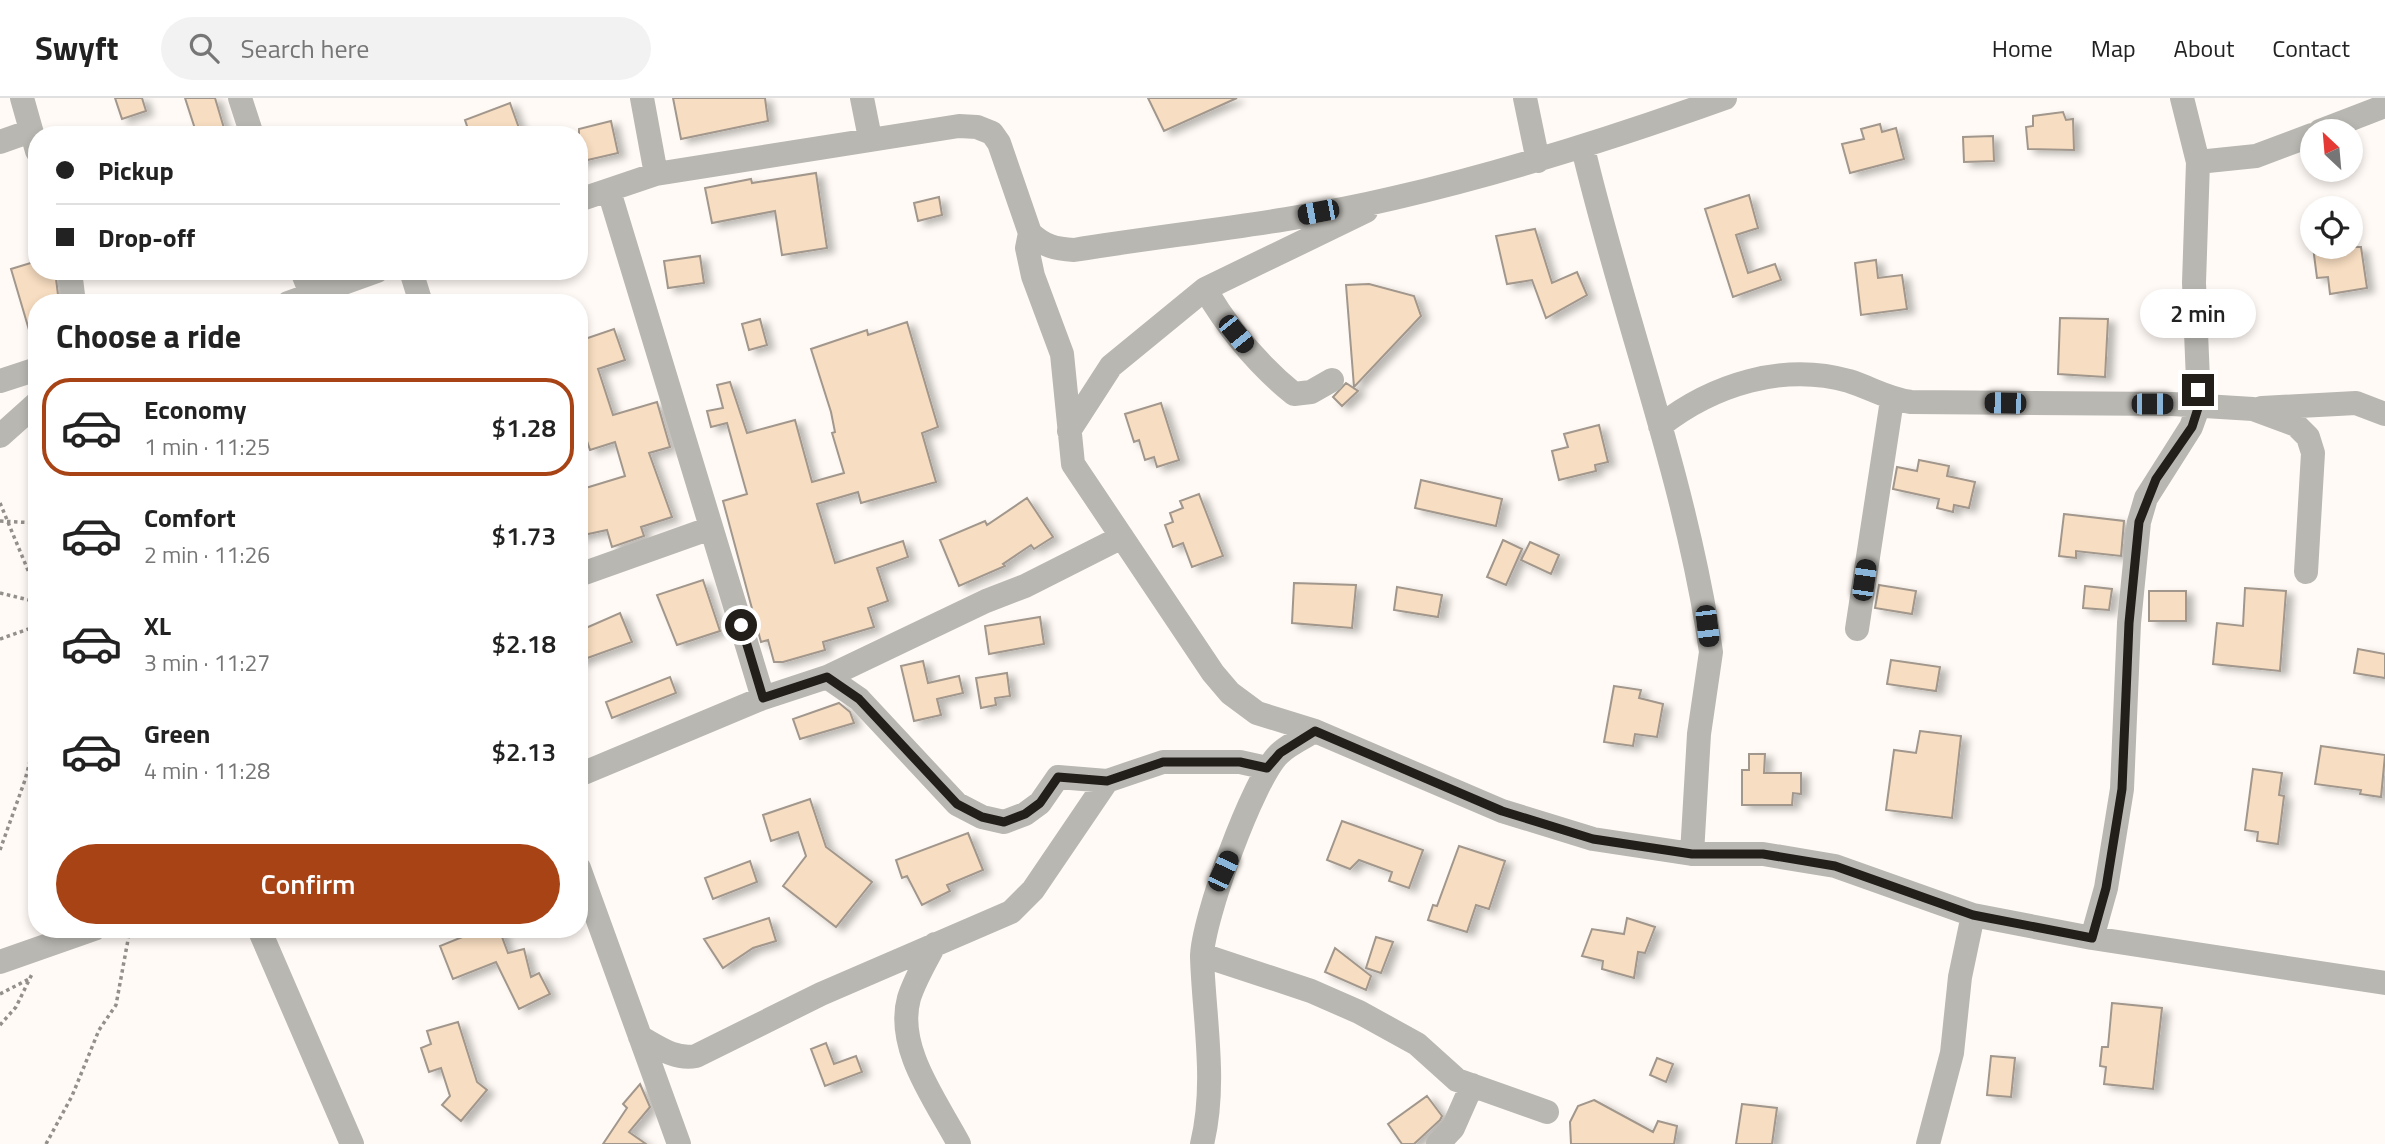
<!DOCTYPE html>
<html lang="en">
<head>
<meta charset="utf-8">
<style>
	body { margin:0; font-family:"Titillium Web",sans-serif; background:#f2f2f2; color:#222; height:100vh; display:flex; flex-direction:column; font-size:26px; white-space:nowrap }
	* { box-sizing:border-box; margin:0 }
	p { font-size:23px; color:#767676 }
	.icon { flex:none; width:38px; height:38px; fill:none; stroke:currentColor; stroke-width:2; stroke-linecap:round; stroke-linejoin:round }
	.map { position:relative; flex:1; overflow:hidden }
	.drawer { position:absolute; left:28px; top:196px; width:560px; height:644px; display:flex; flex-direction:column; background:#fff; border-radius:28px; box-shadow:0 4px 10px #0003 }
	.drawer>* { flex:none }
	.top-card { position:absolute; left:28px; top:28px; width:560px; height:154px; border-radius:28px; box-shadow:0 4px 10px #0003; display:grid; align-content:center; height:154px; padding:0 28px; background:#fff }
	.needle { width:46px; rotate:334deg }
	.tools { position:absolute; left:2300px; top:21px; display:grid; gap:14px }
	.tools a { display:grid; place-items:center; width:63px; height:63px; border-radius:50%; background:#fff; box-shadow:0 4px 10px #0003; font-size:35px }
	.end { position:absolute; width:32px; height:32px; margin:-16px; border:9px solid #221e19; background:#fff; box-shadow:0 0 0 4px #fff }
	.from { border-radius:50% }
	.bubble { position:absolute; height:49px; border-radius:24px; background:#fff; box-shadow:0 4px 10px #0003; font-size:23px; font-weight:600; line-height:49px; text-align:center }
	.car { position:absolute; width:21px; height:42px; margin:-21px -10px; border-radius:9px; box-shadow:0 0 5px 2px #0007; background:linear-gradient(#222 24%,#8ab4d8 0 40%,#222 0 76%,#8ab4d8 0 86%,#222 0) }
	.top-card b { display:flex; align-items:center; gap:24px; height:66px; font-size:26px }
	.top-card b+b { border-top:2px solid #e0e0e0 }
	.top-card i { width:18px; height:18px; background:#222 }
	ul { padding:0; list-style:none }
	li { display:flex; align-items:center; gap:21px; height:98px; margin:0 14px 10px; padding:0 14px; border:4px solid transparent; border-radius:28px }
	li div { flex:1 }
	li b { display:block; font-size:26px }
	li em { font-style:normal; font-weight:600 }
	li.selected { border-color:#a84315 }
	li>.icon { width:63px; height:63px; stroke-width:1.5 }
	h2 { padding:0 28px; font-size:32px; line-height:84px }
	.button { display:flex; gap:14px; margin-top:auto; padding:14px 28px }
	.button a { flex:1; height:80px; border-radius:42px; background:#a84315; color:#fff; font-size:28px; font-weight:600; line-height:80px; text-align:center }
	header { display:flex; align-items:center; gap:42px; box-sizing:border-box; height:98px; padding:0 35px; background:#fff; border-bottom:2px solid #e0e0e0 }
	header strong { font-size:33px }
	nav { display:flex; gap:38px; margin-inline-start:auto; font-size:24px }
	.search { width:490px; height:63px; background:#f2f2f2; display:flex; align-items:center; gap:18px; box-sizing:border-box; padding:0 24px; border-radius:38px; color:#767676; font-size:26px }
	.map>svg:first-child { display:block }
	.building { fill:#f7ddc1; stroke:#a2978c; stroke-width:2; filter:url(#shadow) }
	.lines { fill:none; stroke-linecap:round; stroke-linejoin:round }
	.path { stroke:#938f8a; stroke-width:3.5; stroke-dasharray:3.5 3.5; stroke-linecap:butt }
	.minor { stroke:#b9b7b1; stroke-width:24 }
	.route { stroke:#221e19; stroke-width:9 }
</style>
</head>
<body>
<header>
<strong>Swyft</strong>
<div class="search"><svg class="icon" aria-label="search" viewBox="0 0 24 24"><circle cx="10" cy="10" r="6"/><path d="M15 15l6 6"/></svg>Search here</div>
<nav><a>Home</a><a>Map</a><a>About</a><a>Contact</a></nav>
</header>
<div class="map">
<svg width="2385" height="1046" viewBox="0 0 2385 1046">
	<defs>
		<filter id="shadow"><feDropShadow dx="7" dy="4" stdDeviation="3.5" flood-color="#0004"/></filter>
	</defs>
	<rect width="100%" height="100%" fill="#fffaf5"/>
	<!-- building -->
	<path class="building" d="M 115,0 L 142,0 L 146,13 L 122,21 Z
		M 185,0 L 215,0 L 226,37 L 197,37 Z
		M 673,0 L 765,0 L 768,23 L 681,41 Z
		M 1148,0 L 1237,0 L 1164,33 Z
		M 510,5 L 520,33 L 511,37 L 470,37 L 465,22 Z
		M 2063,14 L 2066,22 L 2073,21 L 2074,52 L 2028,51 L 2026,29 L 2033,28 L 2033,18 Z
		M 611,23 L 618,55 L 579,64 L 579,31 Z
		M 1880,26 L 1882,34 L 1896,30 L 1904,61 L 1850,75 L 1842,46 L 1864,41 L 1861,31 Z
		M 1993,38 L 1994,63 L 1964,64 L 1963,39 Z
		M 816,75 L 827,150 L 782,157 L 775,113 L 712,125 L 705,90 L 751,81 L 752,85 Z
		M 1749,97 L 1758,130 L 1736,137 L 1748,175 L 1775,166 L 1781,182 L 1733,199 L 1705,111 Z
		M 939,99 L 942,117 L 918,123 L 914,105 Z
		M 1535,131 L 1552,185 L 1577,174 L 1587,197 L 1546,220 L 1532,182 L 1507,186 L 1496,138 Z
		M 2313,149 L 2361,149 L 2367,190 L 2330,196 L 2328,179 L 2317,180 Z
		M 700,158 L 704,185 L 668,190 L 664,163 Z
		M 1876,162 L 1878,180 L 1902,177 L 1907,211 L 1861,217 L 1855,165 Z
		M 37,163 L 37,173 L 55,173 L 59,205 L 37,205 L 37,242 L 32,242 L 11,171 Z
		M 1369,186 L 1414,198 L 1421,218 L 1354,289 L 1346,187 Z
		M 2060,220 L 2108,221 L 2105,279 L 2058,276 Z
		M 760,221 L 767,247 L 749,252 L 742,226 Z
		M 907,224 L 938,329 L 922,335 L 936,384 L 861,405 L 858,394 L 817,406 L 835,465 L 903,443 L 908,459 L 877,470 L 888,503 L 868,510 L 874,529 L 823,544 L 825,552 L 783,564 L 774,564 L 768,542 L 761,544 L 723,403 L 747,396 L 727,325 L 711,329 L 707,313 L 723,310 L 717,287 L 730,284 L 747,335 L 795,322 L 812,384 L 844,375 L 832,335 L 835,334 L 831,314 L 811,251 L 867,232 L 868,237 Z
		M 614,231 L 625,262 L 598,271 L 613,317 L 657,304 L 670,349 L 649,355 L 672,419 L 641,429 L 644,438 L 612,449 L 607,432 L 579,438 L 579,392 L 625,378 L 615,344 L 590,352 L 579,319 L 579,243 Z
		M 1346,285 L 1358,293 L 1342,308 L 1333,299 Z
		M 1161,305 L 1179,362 L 1157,369 L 1154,359 L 1145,362 L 1139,342 L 1134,344 L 1125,316 Z
		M 1599,327 L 1608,364 L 1595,367 L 1596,373 L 1559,382 L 1552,353 L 1568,349 L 1564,336 Z
		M 1919,362 L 1949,368 L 1947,378 L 1975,384 L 1969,410 L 1954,407 L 1953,414 L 1937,410 L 1939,401 L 1893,391 L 1897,369 L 1917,373 Z
		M 1421,382 L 1502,401 L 1496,428 L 1415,410 Z
		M 1199,396 L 1223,458 L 1192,469 L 1183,445 L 1173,449 L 1165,427 L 1173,424 L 1170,415 L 1183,410 L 1180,403 Z
		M 1027,400 L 1053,439 L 1034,451 L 1031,447 L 1003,466 L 1005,468 L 959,488 L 940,442 L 985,423 L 987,427 Z
		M 2064,416 L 2124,423 L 2121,458 L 2076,453 L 2076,460 L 2059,458 Z
		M 1503,442 L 1522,451 L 1506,487 L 1487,479 Z
		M 1530,444 L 1559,457 L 1551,476 L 1521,462 Z
		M 703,482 L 720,533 L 677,547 L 657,497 Z
		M 1294,485 L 1356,487 L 1352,530 L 1292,525 Z
		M 1879,487 L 1916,493 L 1912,516 L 1875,510 Z
		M 2085,488 L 2112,491 L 2109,512 L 2083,510 Z
		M 1397,489 L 1442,497 L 1438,519 L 1394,512 Z
		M 2245,490 L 2286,493 L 2280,573 L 2213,566 L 2217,525 L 2243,528 Z
		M 2149,493 L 2186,493 L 2186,523 L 2149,523 Z
		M 620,515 L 632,544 L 579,563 L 579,533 Z
		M 1040,519 L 1044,546 L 989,556 L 985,528 Z
		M 2358,551 L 2385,556 L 2385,580 L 2354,575 Z
		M 1891,562 L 1940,569 L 1936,593 L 1887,586 Z
		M 923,563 L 928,585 L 959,578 L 963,595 L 937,601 L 941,617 L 914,623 L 901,568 Z
		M 1007,575 L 1010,598 L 995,600 L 996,607 L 981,610 L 976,580 Z
		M 670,579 L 676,595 L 612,620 L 606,604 Z
		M 1614,588 L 1641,592 L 1639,600 L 1663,606 L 1657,639 L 1635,636 L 1633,648 L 1604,644 Z
		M 839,605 L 850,614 L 854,625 L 800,641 L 793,621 Z
		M 1920,633 L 1961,638 L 1952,720 L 1886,712 L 1894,652 L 1916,655 Z
		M 2321,648 L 2385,657 L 2381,699 L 2360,696 L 2361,692 L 2315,686 Z
		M 1749,656 L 1765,656 L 1764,675 L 1801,675 L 1801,696 L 1793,695 L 1792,707 L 1742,707 L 1742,672 L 1749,672 Z
		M 2253,671 L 2282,675 L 2279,697 L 2284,698 L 2278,746 L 2257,743 L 2258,734 L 2245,732 Z
		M 810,701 L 826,749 L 872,784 L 836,829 L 783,788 L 806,758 L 798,734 L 771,743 L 763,717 Z
		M 1342,723 L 1423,752 L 1409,790 L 1389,783 L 1392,774 L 1359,762 L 1350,771 L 1327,762 Z
		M 968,735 L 983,772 L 947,787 L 950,793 L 922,807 L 907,778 L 902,780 L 896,762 Z
		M 1459,748 L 1505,763 L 1489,811 L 1476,807 L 1467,834 L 1428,822 L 1433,807 L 1437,808 Z
		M 750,763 L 757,784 L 713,801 L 705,780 Z
		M 769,820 L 776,843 L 753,850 L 723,870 L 704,841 Z
		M 1627,820 L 1655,829 L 1645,855 L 1638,854 L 1634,880 L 1602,871 L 1603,863 L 1582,858 L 1592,831 L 1624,836 Z
		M 482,831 L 499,831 L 508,855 L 524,851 L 531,879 L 539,875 L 550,896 L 519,911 L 496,864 L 453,881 L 440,848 Z
		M 1376,839 L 1393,844 L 1381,875 L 1366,870 Z
		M 1335,850 L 1371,878 L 1366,892 L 1325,874 Z
		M 2112,905 L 2162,910 L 2153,991 L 2104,986 L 2106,969 L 2100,968 L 2102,949 L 2108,949 Z
		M 458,924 L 477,984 L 487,992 L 461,1023 L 442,1007 L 450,998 L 441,970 L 429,974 L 421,950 L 431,946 L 427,933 Z
		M 826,945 L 834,966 L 856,958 L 862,974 L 825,988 L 811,951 Z
		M 1991,958 L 2015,960 L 2011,999 L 1987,997 Z
		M 1657,960 L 1673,966 L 1666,984 L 1650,977 Z
		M 640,986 L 650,1009 L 629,1034 L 646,1046 L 603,1046 L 627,1010 L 623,1006 Z
		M 1427,998 L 1442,1018 L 1440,1022 L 1414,1046 L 1402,1046 L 1388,1026 Z
		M 1594,1002 L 1653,1034 L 1658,1023 L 1677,1028 L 1674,1046 L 1571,1046 L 1570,1024 L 1578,1008 Z
		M 1742,1006 L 1777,1010 L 1772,1046 L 1736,1046 Z"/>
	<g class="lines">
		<!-- path -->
		<path class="path" d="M 0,405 L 37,494
			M 0,423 L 37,425
			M 0,495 L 37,504
			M 0,541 L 37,528
			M 0,752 L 25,682 L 37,637
			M 0,896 L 29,881
			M 0,927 L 16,909 L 32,876
			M 46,1046 L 72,998 L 99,932 L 116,907 L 130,831"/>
		<!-- minor -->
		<path class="minor" d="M 22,0 L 37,53
			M 240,0 L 252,37
			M 642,0 L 656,76
			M 862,0 L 870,40
			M 1525,0 L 1538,63
			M 2320,33 L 2385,8
			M 0,44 L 31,33
			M 1583,50 C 1621,210 1680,366 1707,528 L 1711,554 L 1699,636 L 1692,756
			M 2198,64 L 2256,58 L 2312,37
			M 609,93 L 763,600
			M 579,102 L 656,76 L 959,28 L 977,29 L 992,35 L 999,45 L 1030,135 C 1044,148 1055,151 1074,152 C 1180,135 1289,125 1394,100 C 1507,74 1616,39 1725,0
			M 1030,135 L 1027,150 L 1033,178 L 1062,256 L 1073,366 L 1213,575 L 1230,595 L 1257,615 L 1315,633 L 1502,713 L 1593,741 L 1692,756 L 1763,756 L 1835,768 L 1973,817 L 2092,840 L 2385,885
			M 70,173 L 74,205
			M 302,173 L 312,198
			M 411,173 L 421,205
			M 1205,191 C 1228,230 1258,267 1294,296 L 1311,294 L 1332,282
			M 288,205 L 377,173
			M 0,283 L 37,271
			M 2262,310 L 2356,305 L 2385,316
			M 1660,328 C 1712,287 1783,264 1849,283 C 1871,290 1888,301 1911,304 L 2172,306 L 2253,311 L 2296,327 L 2308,339 L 2313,355 L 2306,474
			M 1069,333 L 1111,268 L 1205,191 L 1366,113
			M 0,338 L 37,305
			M 579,477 L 711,430
			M 1857,531 L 1892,302
			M 827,579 L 859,601 L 957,706 L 982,719 L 1004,724 L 1025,716 L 1040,705 L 1058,679 L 1107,683 L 1163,664 L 1240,664 L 1267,670
			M 579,677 L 763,600 L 827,579 L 986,503 L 1025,488 L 1122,439
			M 579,770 L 679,1046
			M 259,831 L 352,1046
			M 2092,840 L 2106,790 L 2122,691 L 2129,525 L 2139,424 L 2146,400 L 2191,329 L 2199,307 L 2194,185 L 2198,64 L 2182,0
			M 935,846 C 926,863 915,881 909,900 C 895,950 937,1004 959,1046
			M 1202,857 L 1311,893 L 1359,914 L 1417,946 L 1457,982 L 1547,1014
			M 0,864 L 94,831
			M 640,939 C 658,949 675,962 696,958 L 821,896 L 1011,814 L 1033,792 L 1107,683
			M 1202,1046 C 1217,985 1204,921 1202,859 C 1202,823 1253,681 1279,656 C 1288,647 1303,640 1315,633
			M 1438,1046 L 1453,1030 L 1472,987
			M 1928,1046 L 1952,955 L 1960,879 L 1973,817"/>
	</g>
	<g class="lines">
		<!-- route -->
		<path class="route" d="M 741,527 L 763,600 L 827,579 L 859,601 L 957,706 L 982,719 L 1004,724 L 1025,716 L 1040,705 L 1058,679 L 1107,683 L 1163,664 L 1240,664 L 1267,670 L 1280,655 L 1315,633 L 1502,713 L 1593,741 L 1692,756 L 1763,756 L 1835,768 L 1973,817 L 2092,840 L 2106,790 L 2122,691 L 2129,525 L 2139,424 L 2156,381 L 2192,329 L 2199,307 L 2198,292"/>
	</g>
</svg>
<div class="tools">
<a><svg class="needle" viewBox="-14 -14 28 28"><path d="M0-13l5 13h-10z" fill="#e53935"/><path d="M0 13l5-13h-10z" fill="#767676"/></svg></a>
<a><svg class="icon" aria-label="locate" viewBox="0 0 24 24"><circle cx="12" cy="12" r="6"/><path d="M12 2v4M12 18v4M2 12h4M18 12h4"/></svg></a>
</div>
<i class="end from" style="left:741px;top:527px"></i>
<i class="end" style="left:2198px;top:292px"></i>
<div class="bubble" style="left:2140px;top:191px;width:116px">2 min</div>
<i class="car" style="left:1318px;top:114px;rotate:259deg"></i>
<i class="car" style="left:1236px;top:236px;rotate:141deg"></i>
<i class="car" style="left:2005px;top:305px;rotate:271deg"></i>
<i class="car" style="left:2152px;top:306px;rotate:90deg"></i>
<i class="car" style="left:1864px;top:482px;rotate:8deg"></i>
<i class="car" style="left:1707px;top:528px;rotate:173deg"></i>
<i class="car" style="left:1223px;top:773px;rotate:25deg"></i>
<div class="top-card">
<b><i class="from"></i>Pickup</b>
<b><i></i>Drop-off</b>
</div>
<section class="drawer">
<h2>Choose a ride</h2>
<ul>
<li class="selected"><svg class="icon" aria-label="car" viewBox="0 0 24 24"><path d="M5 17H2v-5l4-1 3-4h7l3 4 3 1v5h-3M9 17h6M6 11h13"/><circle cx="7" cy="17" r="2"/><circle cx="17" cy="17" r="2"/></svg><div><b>Economy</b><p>1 min · 11:25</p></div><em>$1.28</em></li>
<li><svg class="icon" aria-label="car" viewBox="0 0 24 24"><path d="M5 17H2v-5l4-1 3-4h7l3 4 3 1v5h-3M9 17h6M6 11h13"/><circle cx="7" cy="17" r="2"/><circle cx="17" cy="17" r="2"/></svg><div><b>Comfort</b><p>2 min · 11:26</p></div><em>$1.73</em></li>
<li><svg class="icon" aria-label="car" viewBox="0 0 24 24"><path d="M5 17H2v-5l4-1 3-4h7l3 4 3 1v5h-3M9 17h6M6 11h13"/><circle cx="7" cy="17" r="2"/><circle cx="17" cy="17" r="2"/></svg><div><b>XL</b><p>3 min · 11:27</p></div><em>$2.18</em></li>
<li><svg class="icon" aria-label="car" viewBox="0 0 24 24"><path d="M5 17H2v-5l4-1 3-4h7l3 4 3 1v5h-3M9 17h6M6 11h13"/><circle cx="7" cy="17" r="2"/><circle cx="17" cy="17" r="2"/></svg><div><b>Green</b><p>4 min · 11:28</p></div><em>$2.13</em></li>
</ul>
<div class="button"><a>Confirm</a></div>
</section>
</div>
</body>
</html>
